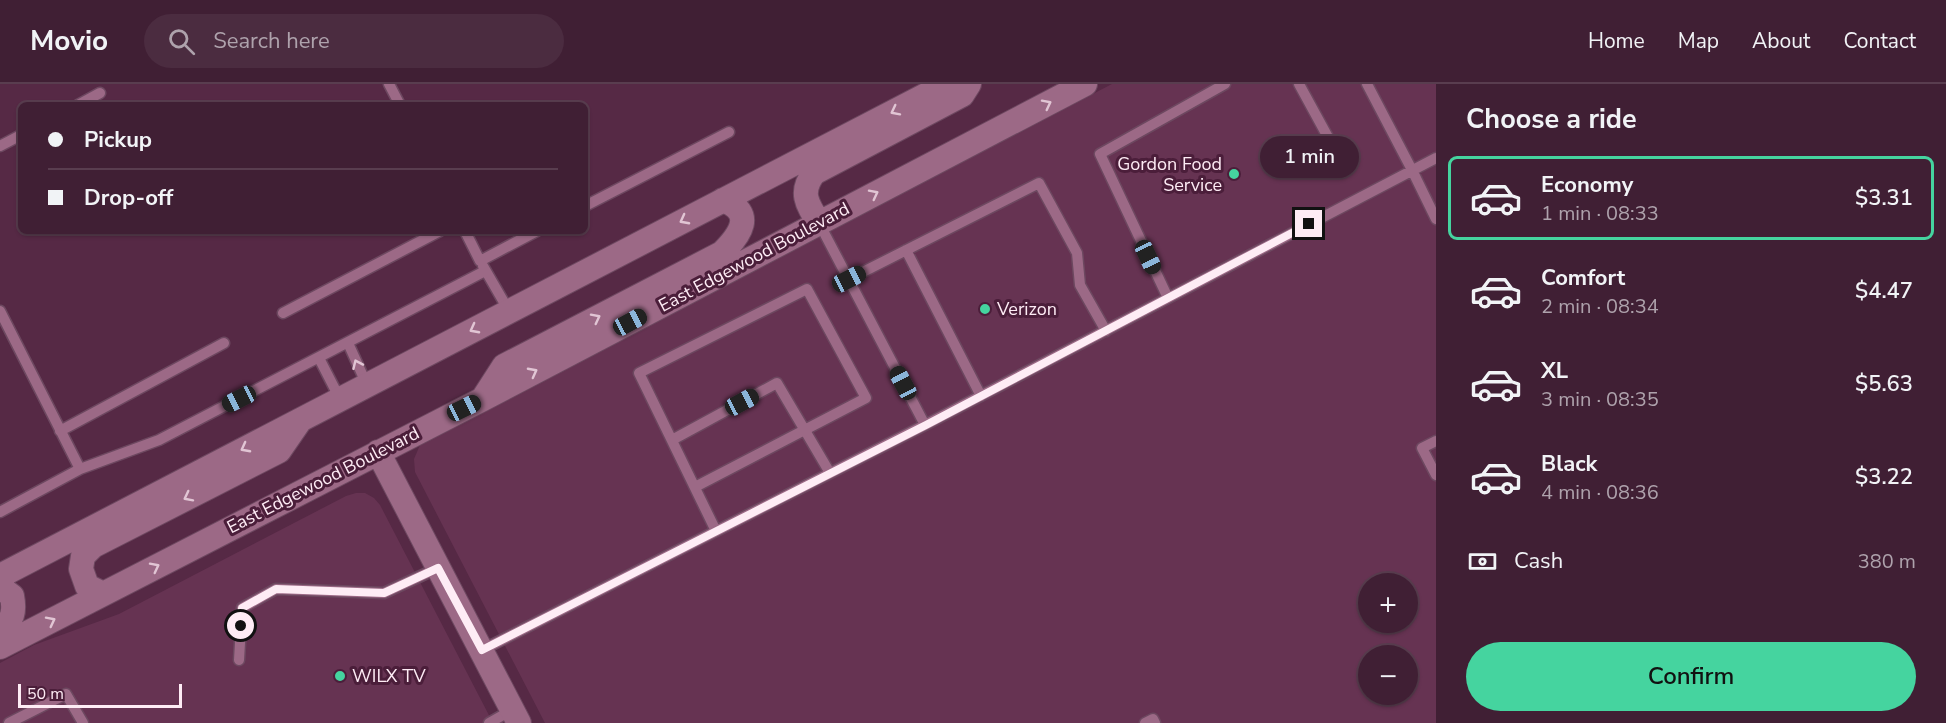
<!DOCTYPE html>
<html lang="en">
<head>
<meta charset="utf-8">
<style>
	body { margin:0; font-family:"Nunito Sans",sans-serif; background:#4b2c40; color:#f1f3f6; height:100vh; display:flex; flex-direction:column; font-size:22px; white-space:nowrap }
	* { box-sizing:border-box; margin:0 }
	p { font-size:20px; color:#aea2ac }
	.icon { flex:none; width:33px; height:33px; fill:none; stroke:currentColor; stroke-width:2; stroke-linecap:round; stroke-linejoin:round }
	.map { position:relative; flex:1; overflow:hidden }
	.sheet { display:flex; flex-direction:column; background:#401f34; width:510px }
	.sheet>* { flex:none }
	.hud { position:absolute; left:18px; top:18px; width:570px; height:132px; border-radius:9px; box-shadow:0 2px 4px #0004,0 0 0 2px #593d4f; display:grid; align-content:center; height:132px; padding:0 30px; background:#401f34 }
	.fabs { position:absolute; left:1358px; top:489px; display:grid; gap:12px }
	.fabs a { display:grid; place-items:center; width:60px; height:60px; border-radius:50%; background:#401f34; box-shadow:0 2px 4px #0004,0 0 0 2px #593d4f; font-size:30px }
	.scale { position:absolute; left:18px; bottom:15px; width:164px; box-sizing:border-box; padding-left:6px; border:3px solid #feecf5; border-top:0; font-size:16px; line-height:21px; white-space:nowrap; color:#feecf5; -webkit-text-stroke:4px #4b1e3a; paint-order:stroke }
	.end { position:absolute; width:27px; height:27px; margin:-14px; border:8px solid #feecf5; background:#111; box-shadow:0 0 0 3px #111 }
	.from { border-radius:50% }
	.bubble { position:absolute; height:42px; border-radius:21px; background:#401f34; box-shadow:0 2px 4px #0004,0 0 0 2px #593d4f; font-size:20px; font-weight:600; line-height:42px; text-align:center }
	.car { position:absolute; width:18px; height:36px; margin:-18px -9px; border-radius:8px; box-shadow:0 0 4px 2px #0007; background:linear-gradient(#222 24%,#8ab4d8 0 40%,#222 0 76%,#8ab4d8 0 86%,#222 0) }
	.hud b { display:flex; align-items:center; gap:21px; height:57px; font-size:22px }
	.hud b+b { border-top:2px solid #593d4f }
	.hud i { width:15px; height:15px; background:#f1f3f6 }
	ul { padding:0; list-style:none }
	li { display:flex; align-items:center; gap:18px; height:84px; margin:0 12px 9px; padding:0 18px; border:3px solid transparent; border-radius:9px }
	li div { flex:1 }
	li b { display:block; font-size:22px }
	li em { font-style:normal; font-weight:600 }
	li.active { border-color:#45d49f }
	li>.icon { width:54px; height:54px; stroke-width:1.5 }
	h2 { padding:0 30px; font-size:27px; line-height:72px }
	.pay { display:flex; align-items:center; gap:15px; height:66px; padding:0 30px; font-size:22px }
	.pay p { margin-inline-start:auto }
	.action { display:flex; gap:12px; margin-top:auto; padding:12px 30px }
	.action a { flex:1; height:69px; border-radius:36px; background:#45d49f; color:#111; font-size:24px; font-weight:600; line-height:69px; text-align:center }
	header { display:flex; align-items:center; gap:36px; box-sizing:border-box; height:84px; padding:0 30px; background:#401f34; border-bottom:2px solid #593d4f }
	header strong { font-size:28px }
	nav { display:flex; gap:33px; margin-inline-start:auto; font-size:21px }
	.search { width:420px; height:54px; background:#4b2c40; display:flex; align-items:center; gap:15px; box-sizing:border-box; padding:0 21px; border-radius:33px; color:#aea2ac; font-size:22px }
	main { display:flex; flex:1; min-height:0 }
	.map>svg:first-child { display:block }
	.built { fill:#663352; fill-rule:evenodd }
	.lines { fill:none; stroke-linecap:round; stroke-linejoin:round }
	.service-casing { stroke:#6d4860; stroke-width:13 }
	.tertiary-casing { stroke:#6d4860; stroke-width:26 }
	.service { stroke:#9c6986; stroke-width:10 }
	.tertiary { stroke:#9c6986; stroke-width:24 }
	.oneway { stroke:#e1c5d4 }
	.route { stroke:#feecf5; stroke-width:8 }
	.poi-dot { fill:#45d49f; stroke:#4b1e3a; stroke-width:2 }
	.labels { text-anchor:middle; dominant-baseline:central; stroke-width:6; stroke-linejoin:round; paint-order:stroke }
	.poi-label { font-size:18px; fill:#feecf5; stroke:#4b1e3a; text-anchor:start }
	.street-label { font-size:18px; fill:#feecf5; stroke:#4b1e3a }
</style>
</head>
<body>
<header>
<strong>Movio</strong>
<div class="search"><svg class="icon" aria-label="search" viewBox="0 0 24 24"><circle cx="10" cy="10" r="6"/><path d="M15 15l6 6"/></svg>Search here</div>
<nav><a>Home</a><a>Map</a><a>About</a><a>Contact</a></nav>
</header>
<main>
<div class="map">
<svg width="1436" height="639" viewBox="0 0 1436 639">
	<rect width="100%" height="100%" fill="#562945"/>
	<!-- built -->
	<path class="built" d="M 1112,0 L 1436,0 L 1436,639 L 545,639 L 415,388 L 414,375 L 420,361 ZM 1368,500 L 1407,500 L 1407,538 L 1368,538 ZM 1368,572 L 1407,572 L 1407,610 L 1368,610 Z
		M 356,409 L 365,409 L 374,414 L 380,421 L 493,639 L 0,639 L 0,579 L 34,561 L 119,530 L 346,412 Z"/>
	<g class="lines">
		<defs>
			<path id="service" d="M 389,0 L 400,21
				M 1299,0 L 1341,77
				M 1367,0 L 1412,86 L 1436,135
				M 78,21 L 100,9
				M 0,62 L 21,51
				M 585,122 L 729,48
				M 819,139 L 925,341
				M 465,147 L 480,177 L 537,147
				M 906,166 L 981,312
				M 483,182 L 509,227
				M 849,195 L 1039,99 L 1077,169 L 1080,201 L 1106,247
				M 1168,214 L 1100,70 L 1225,0
				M 0,227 L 80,385 L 159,356 L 485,187
				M 283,229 L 440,147
				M 348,259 L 367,301
				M 319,274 L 340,315
				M 60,347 L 224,259
				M 672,356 L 777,299 L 830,389
				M 1436,357 L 1422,364 L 1436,391
				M 695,403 L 866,314 L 807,205 L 639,289 L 716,447
				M 0,428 L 80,385
				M 482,566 L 925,341 L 1436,74
				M 239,576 L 242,524 L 276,505 L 384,509 L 438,484
				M 9,639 L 66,610 L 83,639
				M 489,639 L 512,626
				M 1145,639 L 1153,635 L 1155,639"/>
			<path id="tertiary" d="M 819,139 C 807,120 799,108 814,89 L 962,11 L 969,0
				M 484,313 L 504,282 L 722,169 C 740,151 756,129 723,116
				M 378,368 L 519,639
				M 0,492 L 947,0
				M 0,503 L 12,512 C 15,528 13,536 0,546
				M 103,510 L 87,502 L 81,485 L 83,472 L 93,462 L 279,367 L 299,338
				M 0,563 L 483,315 L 1085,0"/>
		</defs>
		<!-- service casing -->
		<use href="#service" class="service-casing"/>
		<!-- tertiary casing -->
		<use href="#tertiary" class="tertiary-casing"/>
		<!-- service -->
		<use href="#service" class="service"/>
		<!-- tertiary -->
		<use href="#tertiary" class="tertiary"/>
	</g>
	<!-- one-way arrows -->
	<defs><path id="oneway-chevron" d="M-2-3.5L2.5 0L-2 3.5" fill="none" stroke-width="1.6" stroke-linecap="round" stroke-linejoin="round" transform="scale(1.5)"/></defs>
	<g class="oneway">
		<use href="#oneway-chevron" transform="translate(1047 20) rotate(-27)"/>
		<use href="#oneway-chevron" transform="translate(895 27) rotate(153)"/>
		<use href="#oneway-chevron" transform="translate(874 110) rotate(-27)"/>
		<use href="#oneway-chevron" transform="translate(684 136) rotate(152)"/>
		<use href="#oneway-chevron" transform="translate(596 234) rotate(-27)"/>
		<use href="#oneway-chevron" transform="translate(474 245) rotate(152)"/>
		<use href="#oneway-chevron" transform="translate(357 280) rotate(-114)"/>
		<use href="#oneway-chevron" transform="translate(533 288) rotate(-28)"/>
		<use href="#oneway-chevron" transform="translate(245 364) rotate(152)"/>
		<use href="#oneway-chevron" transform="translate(188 413) rotate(153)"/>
		<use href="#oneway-chevron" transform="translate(155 483) rotate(-27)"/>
		<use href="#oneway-chevron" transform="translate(51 537) rotate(-27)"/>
	</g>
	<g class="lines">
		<!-- route -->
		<path class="route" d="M 241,542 L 242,524 L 276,505 L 384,509 L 438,484 L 482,566 L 926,341 L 1309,140"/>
	</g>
	<!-- markers -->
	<g class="poi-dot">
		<circle cx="1234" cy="90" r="6"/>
		<circle cx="985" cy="225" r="6"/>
		<circle cx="340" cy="592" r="6"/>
	</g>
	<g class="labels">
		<!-- poi labels -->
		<g class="poi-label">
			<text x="1222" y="80" text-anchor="end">Gordon Food<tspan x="1222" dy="21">Service</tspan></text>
			<text x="997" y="225">Verizon</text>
			<text x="352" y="592">WILX TV</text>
		</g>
		<!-- street labels -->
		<g class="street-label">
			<text transform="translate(754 173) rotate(-28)">East Edgewood Boulevard</text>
			<text transform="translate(323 396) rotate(-27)">East Edgewood Boulevard</text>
		</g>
	</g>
</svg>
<div class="fabs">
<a>+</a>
<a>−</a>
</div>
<div class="scale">50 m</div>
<i class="end from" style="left:241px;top:542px"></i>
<i class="end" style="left:1309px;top:140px"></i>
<div class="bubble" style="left:1260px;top:52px;width:99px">1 min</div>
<i class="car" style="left:1148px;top:173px;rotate:155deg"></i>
<i class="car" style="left:849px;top:195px;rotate:63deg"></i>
<i class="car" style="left:630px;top:238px;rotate:62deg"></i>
<i class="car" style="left:903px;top:299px;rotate:332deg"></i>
<i class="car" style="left:239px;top:315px;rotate:243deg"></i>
<i class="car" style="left:742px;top:318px;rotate:62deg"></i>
<i class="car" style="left:464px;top:324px;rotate:64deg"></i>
<div class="hud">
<b><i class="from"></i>Pickup</b>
<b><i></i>Drop-off</b>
</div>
</div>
<section class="sheet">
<h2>Choose a ride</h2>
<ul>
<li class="active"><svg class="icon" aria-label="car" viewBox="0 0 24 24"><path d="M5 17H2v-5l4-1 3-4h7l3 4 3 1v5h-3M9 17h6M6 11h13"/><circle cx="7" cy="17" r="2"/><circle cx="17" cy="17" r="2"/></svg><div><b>Economy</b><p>1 min · 08:33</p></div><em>$3.31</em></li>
<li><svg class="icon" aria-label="car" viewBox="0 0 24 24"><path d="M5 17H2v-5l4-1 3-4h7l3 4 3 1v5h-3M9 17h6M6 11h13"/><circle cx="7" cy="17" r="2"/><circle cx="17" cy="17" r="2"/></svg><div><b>Comfort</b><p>2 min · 08:34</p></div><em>$4.47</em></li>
<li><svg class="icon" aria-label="car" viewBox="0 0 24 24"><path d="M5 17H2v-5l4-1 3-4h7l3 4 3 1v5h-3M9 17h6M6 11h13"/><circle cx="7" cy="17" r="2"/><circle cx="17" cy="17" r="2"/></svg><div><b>XL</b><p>3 min · 08:35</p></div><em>$5.63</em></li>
<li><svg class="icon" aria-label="car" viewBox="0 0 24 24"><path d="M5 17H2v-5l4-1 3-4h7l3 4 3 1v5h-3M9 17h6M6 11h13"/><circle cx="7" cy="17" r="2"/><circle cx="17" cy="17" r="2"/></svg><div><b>Black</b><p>4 min · 08:36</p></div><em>$3.22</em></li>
</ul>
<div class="pay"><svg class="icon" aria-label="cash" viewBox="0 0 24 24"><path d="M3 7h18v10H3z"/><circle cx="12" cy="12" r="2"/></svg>Cash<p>380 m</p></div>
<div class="action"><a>Confirm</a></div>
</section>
</main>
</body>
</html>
